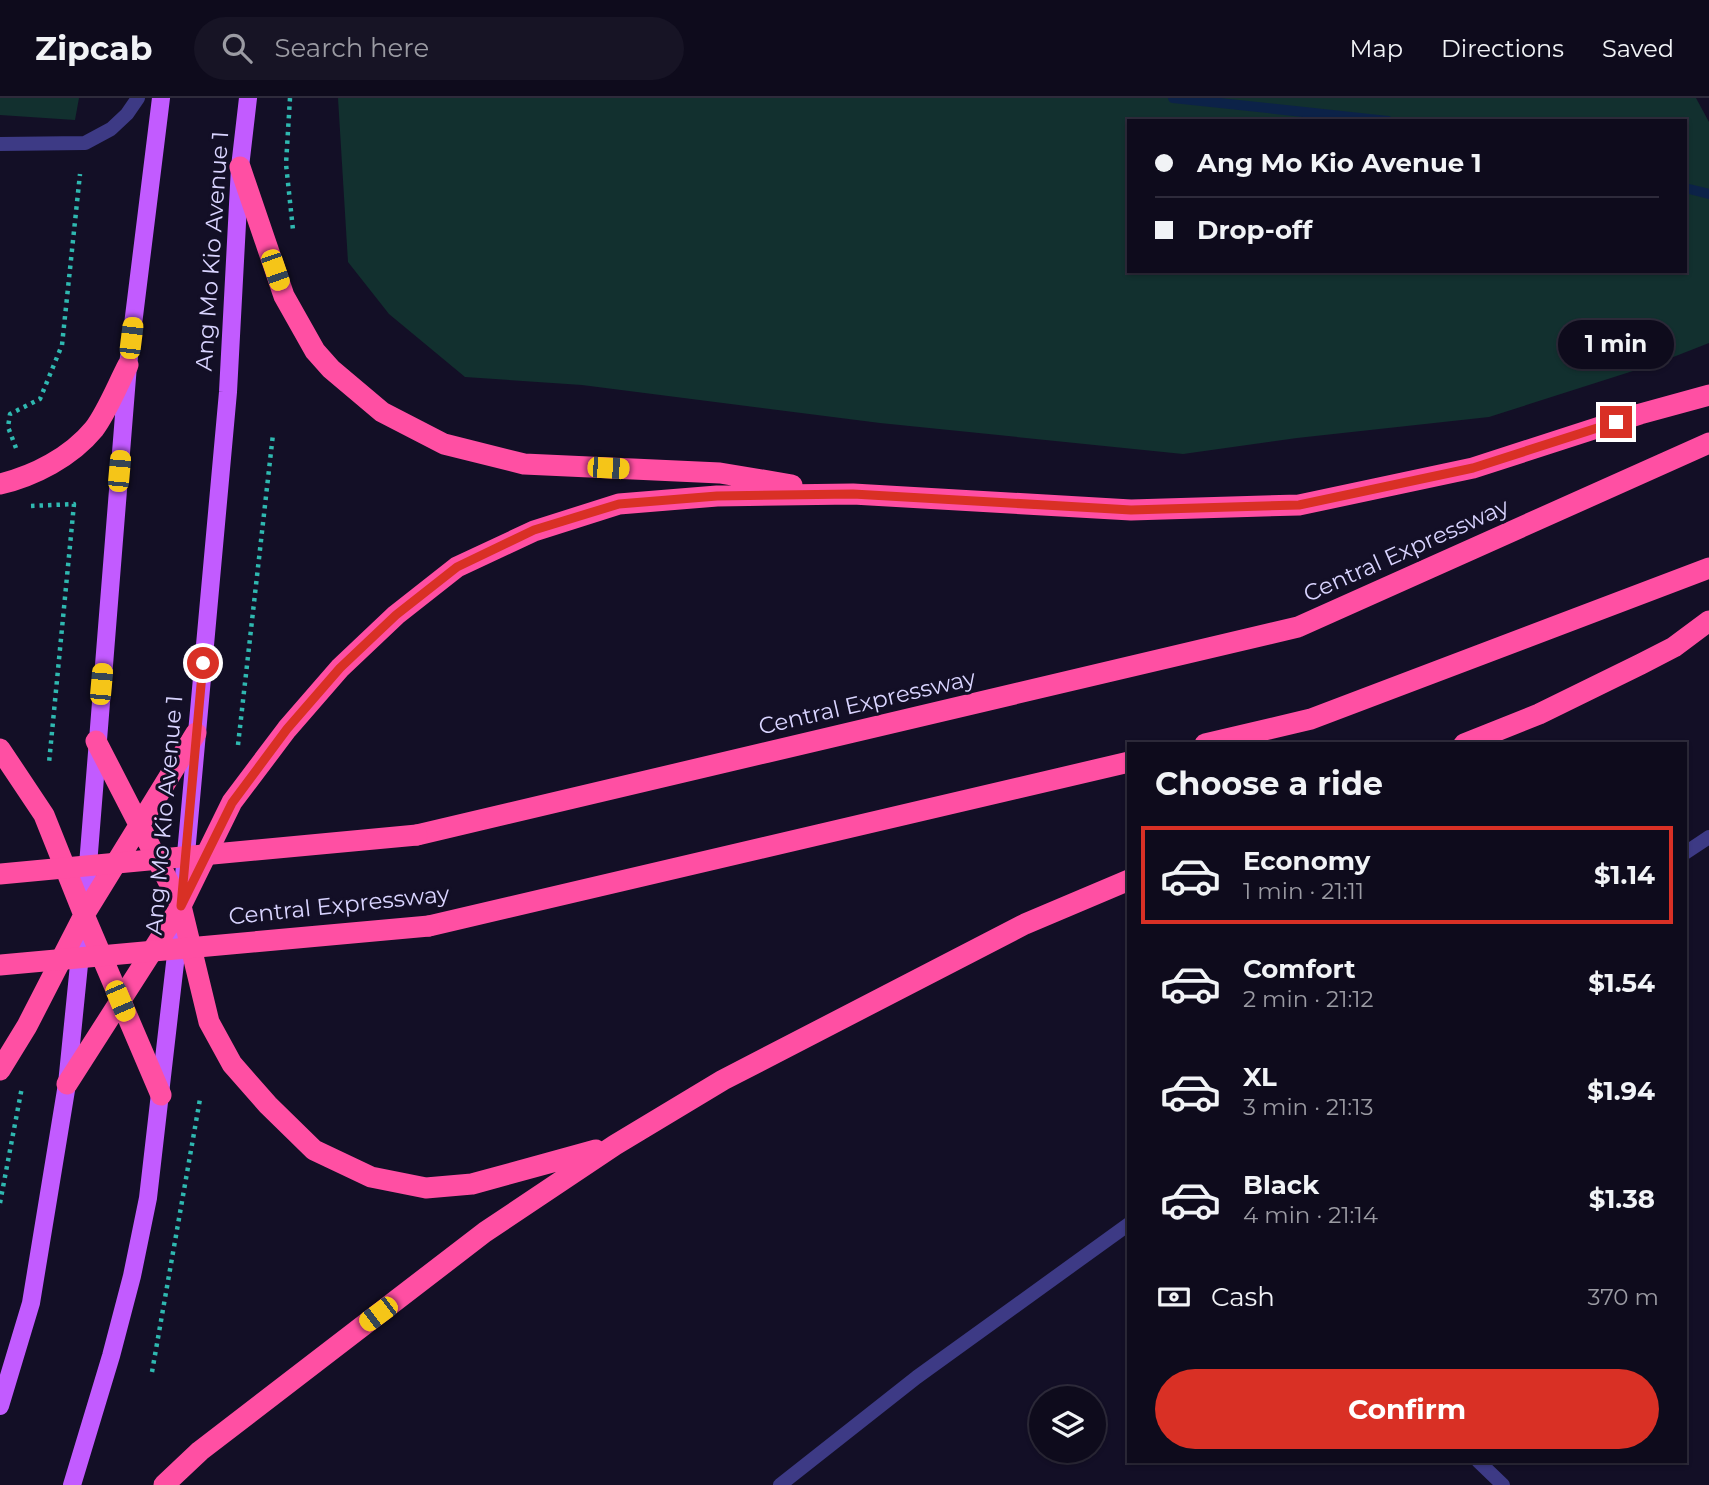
<!DOCTYPE html>
<html lang="en">
<head>
<meta charset="utf-8">
<style>
	body { margin:0; font-family:Montserrat,sans-serif; background:#171425; color:#f1f3f6; height:100vh; display:flex; flex-direction:column; font-size:26px; white-space:nowrap }
	* { box-sizing:border-box; margin:0 }
	p { font-size:23px; color:#9b9ba3 }
	.icon { flex:none; width:38px; height:38px; fill:none; stroke:currentColor; stroke-width:2; stroke-linecap:round; stroke-linejoin:round }
	.map { position:relative; flex:1; overflow:hidden }
	.panel { position:absolute; left:1127px; top:644px; width:560px; height:721px; display:flex; flex-direction:column; background:#0e0b1c; border-radius:0px; box-shadow:0 2px 5px #0004,0 0 0 2px #2e2b3b }
	.panel>* { flex:none }
	.guide { position:absolute; left:1127px; top:21px; width:560px; height:154px; border-radius:0px; box-shadow:0 2px 5px #0004,0 0 0 2px #2e2b3b; display:grid; align-content:center; height:154px; padding:0 28px; background:#0e0b1c }
	.tools { position:absolute; left:1029px; top:1288px; display:grid; gap:14px }
	.tools a { display:grid; place-items:center; width:77px; height:77px; border-radius:50%; background:#0e0b1c; box-shadow:0 2px 5px #0004,0 0 0 2px #2e2b3b; font-size:35px }
	.end { position:absolute; width:32px; height:32px; margin:-16px; border:9px solid #d93025; background:#fff; box-shadow:0 0 0 4px #fff }
	.from { border-radius:50% }
	.bubble { position:absolute; height:49px; border-radius:24px; background:#0e0b1c; box-shadow:0 2px 5px #0004,0 0 0 2px #2e2b3b; font-size:23px; font-weight:700; line-height:49px; text-align:center }
	.car { position:absolute; width:21px; height:42px; margin:-21px -10px; border-radius:9px; box-shadow:0 0 5px 2px #0007; background:linear-gradient(#f5c518 24%,#345 0 40%,#f5c518 0 76%,#345 0 86%,#f5c518 0) }
	.guide b { display:flex; align-items:center; gap:24px; height:66px; font-size:26px }
	.guide b+b { border-top:2px solid #2e2b3b }
	.guide i { width:18px; height:18px; background:#f1f3f6 }
	ul { padding:0; list-style:none }
	li { display:flex; align-items:center; gap:21px; height:98px; margin:0 14px 10px; padding:0 14px; border:4px solid transparent; border-radius:0px }
	li div { flex:1 }
	li b { display:block; font-size:26px }
	li em { font-style:normal; font-weight:700 }
	li.current { border-color:#d93025 }
	li>.icon { width:63px; height:63px; stroke-width:1.5 }
	h2 { padding:0 28px; font-size:32px; line-height:84px }
	.pay { display:flex; align-items:center; gap:18px; height:77px; padding:0 28px; font-size:26px }
	.pay p { margin-inline-start:auto }
	.primary-button { display:flex; gap:14px; margin-top:auto; padding:14px 28px }
	.primary-button a { flex:1; height:80px; border-radius:42px; background:#d93025; color:#fff; font-size:28px; font-weight:700; line-height:80px; text-align:center }
	header { display:flex; align-items:center; gap:42px; box-sizing:border-box; height:98px; padding:0 35px; background:#0e0b1c; border-bottom:2px solid #2e2b3b }
	header strong { font-size:33px }
	nav { display:flex; gap:38px; margin-inline-start:auto; font-size:24px }
	.search { width:490px; height:63px; background:#171425; display:flex; align-items:center; gap:18px; box-sizing:border-box; padding:0 24px; border-radius:38px; color:#9b9ba3; font-size:26px }
	.map>svg:first-child { display:block }
	.green { fill:#12302f; fill-rule:evenodd }
	.lines { fill:none; stroke-linecap:round; stroke-linejoin:round }
	.stream { stroke:#0c2248; stroke-width:10 }
	.path { stroke:#2fb8b0; stroke-width:4.5; stroke-dasharray:3.5 5; stroke-linecap:butt }
	.service { stroke:#3d3a85; stroke-width:14 }
	.primary { stroke:#c25bff; stroke-width:18 }
	.motorway { stroke:#ff4fa3; stroke-width:21 }
	.motorway-bridge { stroke:#ff4fa3; stroke-width:21 }
	.route { stroke:#d93025; stroke-width:9 }
	.labels { text-anchor:middle; dominant-baseline:central; stroke-width:6; stroke-linejoin:round; paint-order:stroke }
	.street-label { font-size:23px; fill:#d9d4ff; stroke:#130f26 }
</style>
</head>
<body>
<header>
<strong>Zipcab</strong>
<div class="search"><svg class="icon" aria-label="search" viewBox="0 0 24 24"><circle cx="10" cy="10" r="6"/><path d="M15 15l6 6"/></svg>Search here</div>
<nav><a>Map</a><a>Directions</a><a>Saved</a></nav>
</header>
<div class="map">
<svg width="1709" height="1387" viewBox="0 0 1709 1387">
	<rect width="100%" height="100%" fill="#130f26"/>
	<!-- green -->
	<path class="green" d="M 0,0 L 79,0 L 75,22 L 0,17 Z
		M 338,0 L 1696,0 L 1709,24 L 1709,245 L 1658,265 L 1489,319 L 1297,340 L 1183,356 L 880,325 L 582,287 L 465,279 L 389,216 L 348,164 ZM 1129,23 L 1685,23 L 1685,173 L 1129,173 Z"/>
	<g class="lines">
		<!-- stream -->
		<path class="stream" d="M 1173,0 L 1388,23
			M 1685,90 L 1709,96"/>
		<!-- path -->
		<path class="path" d="M 290,0 L 286,66 L 293,132
			M 16,350 L 8,329 L 10,316 L 40,301 L 62,247 L 80,76
			M 31,408 L 74,406 L 49,665
			M 238,647 L 273,336
			M 0,1105 L 22,989
			M 152,1274 L 200,1001"/>
		<!-- service -->
		<path class="service" d="M 0,46 L 85,45 L 111,31 L 127,16 L 138,0
			M 1685,755 L 1709,739
			M 1478,1363 L 1503,1387
			M 780,1387 L 917,1279 L 1129,1126"/>
		<!-- primary -->
		<path class="primary" d="M 182,800 L 228,294 L 240,69 L 248,0
			M 0,1308 L 31,1205 L 67,986 L 84,817 L 128,267 L 161,0
			M 72,1387 L 111,1258 L 132,1178 L 148,1100 L 178,839"/>
		<!-- motorway -->
		<path class="motorway" d="M 240,69 L 284,198 L 315,253 L 331,271 L 382,314 L 444,346 L 524,366 L 720,375 L 792,387
			M 0,386 C 34,378 71,359 94,331 C 107,314 118,286 128,267
			M 96,643 L 181,808 L 209,924 L 232,966 L 268,1007 L 314,1052 L 371,1079 L 426,1090 L 472,1086 L 596,1052
			M 1205,646 L 1311,621 L 1709,470
			M 1464,646 L 1539,616 L 1641,566 L 1674,549 L 1709,523
			M 0,651 L 44,717 L 84,817 L 161,997
			M 417,737 L 1298,529 L 1709,345
			M 429,828 L 1129,664
			M 0,972 L 27,928 L 84,817 L 196,635
			M 67,986 L 181,808 L 232,704 L 287,631 L 340,570 L 396,517 L 457,469 L 534,433 L 619,406 L 717,398 L 853,396 L 1131,412 L 1299,407 L 1473,370 L 1640,316 L 1709,297
			M 164,1387 L 200,1353 L 485,1134 L 615,1047 L 723,982 L 1025,826 L 1129,782"/>
		<!-- motorway-bridge -->
		<path class="motorway-bridge" d="M 0,776 L 417,737
			M 0,867 L 429,828"/>
	</g>
	<g class="lines">
		<!-- route -->
		<path class="route" d="M 203,565 L 181,808 L 232,705 L 287,631 L 340,570 L 396,517 L 457,469 L 534,432 L 619,406 L 717,398 L 853,396 L 1131,412 L 1299,407 L 1473,370 L 1616,324"/>
	</g>
	<g class="labels">
		<!-- street labels -->
		<g class="street-label">
			<text transform="translate(212 153) rotate(-86)">Ang Mo Kio Avenue 1</text>
			<text transform="translate(1406 452) rotate(-24)">Central Expressway</text>
			<text transform="translate(867 604) rotate(-13)">Central Expressway</text>
			<text transform="translate(164 717) rotate(-85)">Ang Mo Kio Avenue 1</text>
			<text transform="translate(339 807) rotate(-6)">Central Expressway</text>
		</g>
	</g>
</svg>
<div class="tools">
<a><svg class="icon" aria-label="layers" viewBox="0 0 24 24"><path d="M12 4l9 5-9 5-9-5zM3 14l9 5 9-5"/></svg></a>
</div>
<i class="end from" style="left:203px;top:565px"></i>
<i class="end" style="left:1616px;top:324px"></i>
<div class="bubble" style="left:1558px;top:222px;width:116px">1 min</div>
<i class="car" style="left:275px;top:172px;rotate:161deg"></i>
<i class="car" style="left:131px;top:240px;rotate:7deg"></i>
<i class="car" style="left:608px;top:370px;rotate:93deg"></i>
<i class="car" style="left:119px;top:373px;rotate:5deg"></i>
<i class="car" style="left:101px;top:586px;rotate:5deg"></i>
<i class="car" style="left:120px;top:903px;rotate:157deg"></i>
<i class="car" style="left:378px;top:1216px;rotate:233deg"></i>
<div class="guide">
<b><i class="from"></i>Ang Mo Kio Avenue 1</b>
<b><i></i>Drop-off</b>
</div>
<section class="panel">
<h2>Choose a ride</h2>
<ul>
<li class="current"><svg class="icon" aria-label="car" viewBox="0 0 24 24"><path d="M5 17H2v-5l4-1 3-4h7l3 4 3 1v5h-3M9 17h6M6 11h13"/><circle cx="7" cy="17" r="2"/><circle cx="17" cy="17" r="2"/></svg><div><b>Economy</b><p>1 min · 21:11</p></div><em>$1.14</em></li>
<li><svg class="icon" aria-label="car" viewBox="0 0 24 24"><path d="M5 17H2v-5l4-1 3-4h7l3 4 3 1v5h-3M9 17h6M6 11h13"/><circle cx="7" cy="17" r="2"/><circle cx="17" cy="17" r="2"/></svg><div><b>Comfort</b><p>2 min · 21:12</p></div><em>$1.54</em></li>
<li><svg class="icon" aria-label="car" viewBox="0 0 24 24"><path d="M5 17H2v-5l4-1 3-4h7l3 4 3 1v5h-3M9 17h6M6 11h13"/><circle cx="7" cy="17" r="2"/><circle cx="17" cy="17" r="2"/></svg><div><b>XL</b><p>3 min · 21:13</p></div><em>$1.94</em></li>
<li><svg class="icon" aria-label="car" viewBox="0 0 24 24"><path d="M5 17H2v-5l4-1 3-4h7l3 4 3 1v5h-3M9 17h6M6 11h13"/><circle cx="7" cy="17" r="2"/><circle cx="17" cy="17" r="2"/></svg><div><b>Black</b><p>4 min · 21:14</p></div><em>$1.38</em></li>
</ul>
<div class="pay"><svg class="icon" aria-label="cash" viewBox="0 0 24 24"><path d="M3 7h18v10H3z"/><circle cx="12" cy="12" r="2"/></svg>Cash<p>370 m</p></div>
<div class="primary-button"><a>Confirm</a></div>
</section>
</div>
</body>
</html>
